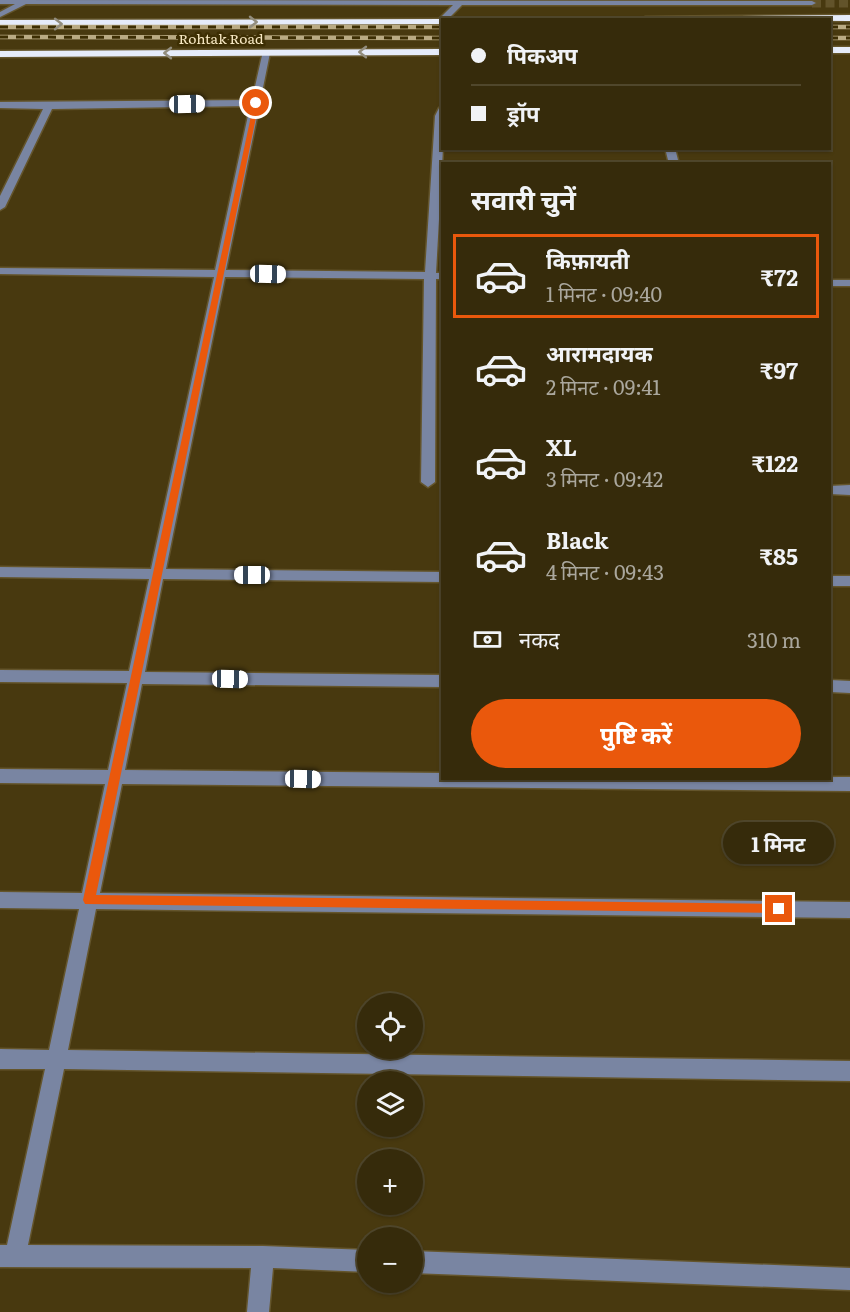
<!DOCTYPE html>
<html lang="hi">
<head>
<meta charset="utf-8">
<style>
	body { margin:0; font-family:Literata,"Noto Sans Devanagari",serif; background:#3d3314; color:#f1f3f6; height:100vh; display:flex; flex-direction:column; font-size:22px; white-space:nowrap }
	* { box-sizing:border-box; margin:0 }
	p { font-size:20px; color:#aaa79d }
	.icon { flex:none; width:33px; height:33px; fill:none; stroke:currentColor; stroke-width:2; stroke-linecap:round; stroke-linejoin:round }
	.map { position:relative; flex:1; overflow:hidden }
	.side { position:absolute; left:441px; top:162px; width:390px; height:618px; display:flex; flex-direction:column; background:#362b0b; border-radius:0px; box-shadow:0 2px 4px #0004,0 0 0 2px #50472c }
	.side>* { flex:none }
	.hud { position:absolute; left:441px; top:18px; width:390px; height:132px; border-radius:0px; box-shadow:0 2px 4px #0004,0 0 0 2px #50472c; display:grid; align-content:center; height:132px; padding:0 30px; background:#362b0b }
	.tools { position:absolute; left:357px; top:993px; display:grid; gap:12px }
	.tools a { display:grid; place-items:center; width:66px; height:66px; border-radius:50%; background:#362b0b; box-shadow:0 2px 4px #0004,0 0 0 2px #50472c; font-size:30px }
	.end { position:absolute; width:27px; height:27px; margin:-14px; border:8px solid #ea580c; background:#fff; box-shadow:0 0 0 3px #fff }
	.from { border-radius:50% }
	.bubble { position:absolute; height:42px; border-radius:21px; background:#362b0b; box-shadow:0 2px 4px #0004,0 0 0 2px #50472c; font-size:20px; font-weight:700; line-height:42px; text-align:center }
	.car { position:absolute; width:18px; height:36px; margin:-18px -9px; border-radius:8px; box-shadow:0 0 4px 2px #0007; background:linear-gradient(#fff 24%,#345 0 40%,#fff 0 76%,#345 0 86%,#fff 0) }
	.hud b { display:flex; align-items:center; gap:21px; height:57px; font-size:22px }
	.hud b+b { border-top:2px solid #50472c }
	.hud i { width:15px; height:15px; background:#f1f3f6 }
	ul { padding:0; list-style:none }
	li { display:flex; align-items:center; gap:18px; height:84px; margin:0 12px 9px; padding:0 18px; border:3px solid transparent; border-radius:0px }
	li div { flex:1 }
	li b { display:block; font-size:22px }
	li em { font-style:normal; font-weight:700 }
	li.current { border-color:#ea580c }
	li>.icon { width:54px; height:54px; stroke-width:1.5 }
	h2 { padding:0 30px; font-size:27px; line-height:72px }
	.pay { display:flex; align-items:center; gap:15px; height:66px; padding:0 30px; font-size:22px }
	.pay p { margin-inline-start:auto }
	.primary-button { display:flex; gap:12px; margin-top:auto; padding:12px 30px }
	.primary-button a { flex:1; height:69px; border-radius:36px; background:#ea580c; color:#fff; font-size:24px; font-weight:700; line-height:69px; text-align:center }
	.map>svg:first-child { display:block }
	.lines { fill:none; stroke-linecap:round; stroke-linejoin:round }
	.minor-tunnel { stroke:#62532a; stroke-width:9; stroke-dasharray:9 4.5; stroke-linecap:butt }
	.minor-casing { stroke:#64552c; stroke-width:3 }
	.highway-casing { stroke:#64552c; stroke-width:3 }
	.minor { fill:#7985a2; fill-rule:evenodd }
	.highway { fill:#e6ecfa; fill-rule:evenodd }
	.rail-casing { stroke:#baab84; stroke-width:4.5 }
	.rail { stroke:#3d2e03; stroke-width:3; stroke-dasharray:8; stroke-linecap:butt }
	.oneway { stroke:#928d7e }
	.route { fill:#ea580c }
	.labels { text-anchor:middle; dominant-baseline:central; stroke-width:5; stroke-linejoin:round; paint-order:stroke }
	.far-street-label { font-size:14px; fill:#f7e8c3; stroke:#3d2e03 }
</style>
</head>
<body>
<div class="map">
<svg width="850" height="1312" viewBox="0 0 850 1312">
	<rect width="100%" height="100%" fill="#48390f"/>
	<g class="lines">
		<!-- minor-tunnel -->
		<path class="minor-tunnel" d="M 812,3 L 850,3"/>
		<defs>
			<path id="minor" d="M 0,0 L 812,1 L 816,3 L 812,5 L 462,5 L 447,20 L 442,20 L 441,24 L 437,21 L 453,5 L 26,4 L 0,17 L 0,12 L 15,4 L 0,4 Z
				M 263,51 L 270,53 L 226,270 L 425,272 L 435,116 L 439,108 L 442,107 L 443,148 L 436,273 L 442,273 L 442,279 L 436,279 L 435,482 L 428,487 L 421,482 L 424,279 L 225,277 L 166,569 L 442,572 L 442,582 L 163,579 L 145,672 L 442,675 L 442,687 L 142,684 L 125,770 L 442,773 L 442,778 L 850,777 L 850,791 L 122,784 L 100,893 L 850,902 L 850,918 L 96,909 L 68,1050 L 850,1061 L 850,1081 L 64,1069 L 28,1245 L 263,1246 L 368,1250 L 368,1272 L 273,1268 L 269,1312 L 247,1312 L 251,1268 L 0,1267 L 0,1245 L 7,1245 L 45,1069 L 0,1069 L 0,1049 L 49,1050 L 79,909 L 0,908 L 0,892 L 82,893 L 105,784 L 0,783 L 0,769 L 108,770 L 127,683 L 0,682 L 0,670 L 129,671 L 149,579 L 0,577 L 0,567 L 151,569 L 214,277 L 0,274 L 0,268 L 215,270 L 250,106 L 52,109 L 5,207 L 0,210 L 0,196 L 43,109 L 0,108 L 0,102 L 252,100 Z
				M 665,148 L 675,148 L 679,164 L 669,164 Z
				M 830,280 L 850,280 L 850,286 L 830,286 Z
				M 850,485 L 850,495 L 830,494 L 830,486 Z
				M 830,576 L 850,576 L 850,586 L 830,586 Z
				M 830,680 L 850,681 L 850,693 L 830,692 Z
				M 412,1251 L 850,1268 L 850,1290 L 412,1273 Z"/>
			<path id="highway" d="M 850,15 L 850,21 L 640,20 L 645,17 Z
				M 446,19 L 442,20 L 442,24 L 0,26 L 0,20 Z
				M 830,47 L 850,47 L 850,53 L 830,53 Z
				M 442,49 L 442,55 L 0,57 L 0,51 Z"/>
		</defs>
		<!-- minor casing -->
		<use href="#minor" class="minor-casing"/>
		<!-- highway casing -->
		<use href="#highway" class="highway-casing"/>
		<!-- minor -->
		<use href="#minor" class="minor"/>
		<!-- highway -->
		<use href="#highway" class="highway"/>
		<defs>
			<path id="rail" d="M 0,27 L 442,27
				M 830,27 L 850,27
				M 0,37 L 442,38
				M 830,38 L 850,38"/>
		</defs>
		<!-- rail casing -->
		<use href="#rail" class="rail-casing"/>
		<!-- rail -->
		<use href="#rail" class="rail"/>
	</g>
	<!-- one-way arrows -->
	<defs><path id="oneway-chevron" d="M-2-3.5L2.5 0L-2 3.5" fill="none" stroke-width="1.6" stroke-linecap="round" stroke-linejoin="round" transform="scale(1.5)"/></defs>
	<g class="oneway">
		<use href="#oneway-chevron" transform="translate(253 22)"/>
		<use href="#oneway-chevron" transform="translate(58 24)"/>
		<use href="#oneway-chevron" transform="translate(363 52) rotate(180)"/>
		<use href="#oneway-chevron" transform="translate(168 53) rotate(180)"/>
	</g>
	<!-- route -->
	<path class="route" d="M 254,102 L 259,103 L 96,895 L 779,904 L 783,905 L 783,913 L 85,904 L 83,900 Z"/>
	<g class="labels">
		<!-- far-street labels -->
		<g class="far-street-label">
			<text x="221" y="38">Rohtak Road</text>
		</g>
	</g>
</svg>
<div class="tools">
<a><svg class="icon" aria-label="locate" viewBox="0 0 24 24"><circle cx="12" cy="12" r="6"/><path d="M12 2v4M12 18v4M2 12h4M18 12h4"/></svg></a>
<a><svg class="icon" aria-label="layers" viewBox="0 0 24 24"><path d="M12 4l9 5-9 5-9-5zM3 14l9 5 9-5"/></svg></a>
<a>+</a>
<a>−</a>
</div>
<i class="end from" style="left:256px;top:103px"></i>
<i class="end" style="left:779px;top:909px"></i>
<div class="bubble" style="left:723px;top:822px;width:111px">1 मिनट</div>
<i class="car" style="left:187px;top:104px;rotate:89deg"></i>
<i class="car" style="left:268px;top:274px;rotate:91deg"></i>
<i class="car" style="left:252px;top:575px;rotate:270deg"></i>
<i class="car" style="left:230px;top:679px;rotate:91deg"></i>
<i class="car" style="left:303px;top:779px;rotate:91deg"></i>
<div class="hud">
<b><i class="from"></i>पिकअप</b>
<b><i></i>ड्रॉप</b>
</div>
<section class="side">
<h2>सवारी चुनें</h2>
<ul>
<li class="current"><svg class="icon" aria-label="car" viewBox="0 0 24 24"><path d="M5 17H2v-5l4-1 3-4h7l3 4 3 1v5h-3M9 17h6M6 11h13"/><circle cx="7" cy="17" r="2"/><circle cx="17" cy="17" r="2"/></svg><div><b>किफ़ायती</b><p>1 मिनट · 09:40</p></div><em>₹72</em></li>
<li><svg class="icon" aria-label="car" viewBox="0 0 24 24"><path d="M5 17H2v-5l4-1 3-4h7l3 4 3 1v5h-3M9 17h6M6 11h13"/><circle cx="7" cy="17" r="2"/><circle cx="17" cy="17" r="2"/></svg><div><b>आरामदायक</b><p>2 मिनट · 09:41</p></div><em>₹97</em></li>
<li><svg class="icon" aria-label="car" viewBox="0 0 24 24"><path d="M5 17H2v-5l4-1 3-4h7l3 4 3 1v5h-3M9 17h6M6 11h13"/><circle cx="7" cy="17" r="2"/><circle cx="17" cy="17" r="2"/></svg><div><b>XL</b><p>3 मिनट · 09:42</p></div><em>₹122</em></li>
<li><svg class="icon" aria-label="car" viewBox="0 0 24 24"><path d="M5 17H2v-5l4-1 3-4h7l3 4 3 1v5h-3M9 17h6M6 11h13"/><circle cx="7" cy="17" r="2"/><circle cx="17" cy="17" r="2"/></svg><div><b>Black</b><p>4 मिनट · 09:43</p></div><em>₹85</em></li>
</ul>
<div class="pay"><svg class="icon" aria-label="cash" viewBox="0 0 24 24"><path d="M3 7h18v10H3z"/><circle cx="12" cy="12" r="2"/></svg>नकद<p>310 m</p></div>
<div class="primary-button"><a>पुष्टि करें</a></div>
</section>
</div>
</body>
</html>
